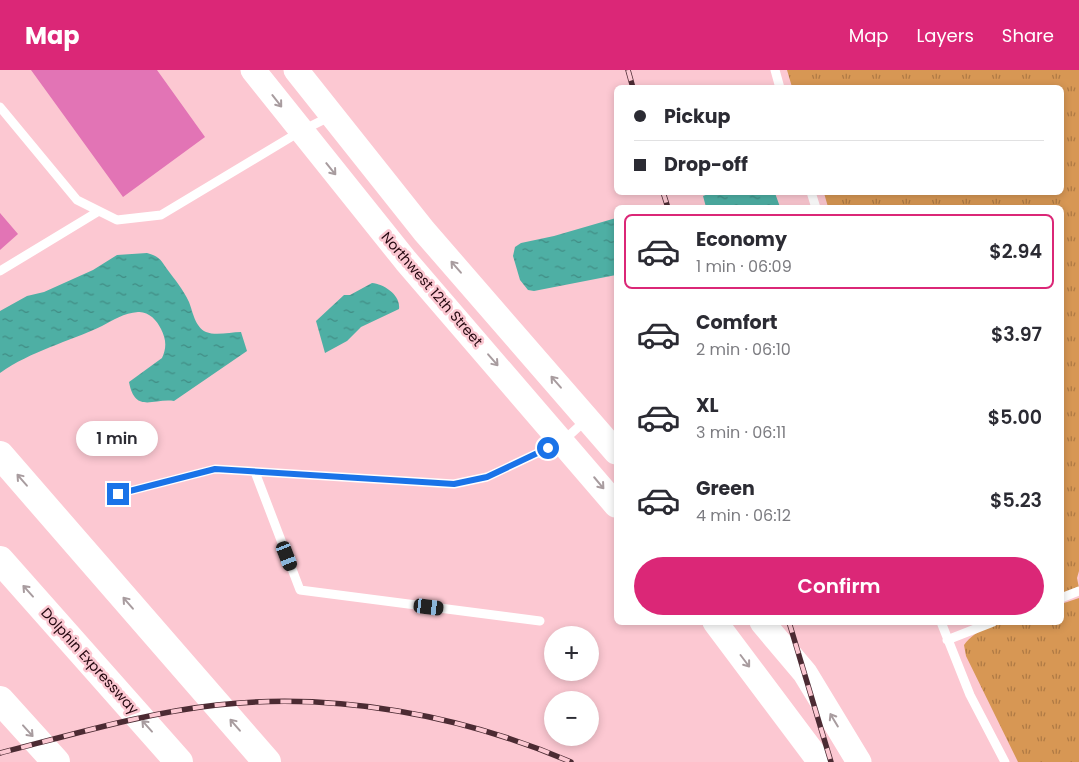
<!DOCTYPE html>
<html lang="en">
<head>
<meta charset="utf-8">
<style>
	body { margin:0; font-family:Poppins,sans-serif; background:#f2f2f3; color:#2b2b33; height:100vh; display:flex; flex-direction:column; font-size:19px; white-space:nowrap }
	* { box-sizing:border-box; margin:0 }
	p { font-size:16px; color:#7c7c81 }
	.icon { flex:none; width:28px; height:28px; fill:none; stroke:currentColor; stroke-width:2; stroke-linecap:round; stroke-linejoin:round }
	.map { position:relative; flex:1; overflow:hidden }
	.sheet { position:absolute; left:614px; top:135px; width:450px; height:420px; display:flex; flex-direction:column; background:#fff; border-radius:8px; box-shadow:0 2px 8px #0003 }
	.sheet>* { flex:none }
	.guide { position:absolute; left:614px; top:15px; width:450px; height:110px; border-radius:8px; box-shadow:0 2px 8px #0003; display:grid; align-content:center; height:110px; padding:0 20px; background:#fff }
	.buttons { position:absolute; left:544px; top:556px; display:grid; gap:10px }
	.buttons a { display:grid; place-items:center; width:55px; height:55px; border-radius:50%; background:#fff; box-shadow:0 2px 8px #0003; font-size:25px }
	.end { position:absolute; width:22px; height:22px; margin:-11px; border:6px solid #1a73e8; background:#fff; box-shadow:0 0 0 2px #fff }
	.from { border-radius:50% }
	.bubble { position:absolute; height:35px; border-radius:18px; background:#fff; box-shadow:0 2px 8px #0003; font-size:16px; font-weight:600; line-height:35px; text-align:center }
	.car { position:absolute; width:15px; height:30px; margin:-15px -8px; border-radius:6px; box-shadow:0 0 4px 1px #0007; background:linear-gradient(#222 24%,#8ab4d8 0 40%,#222 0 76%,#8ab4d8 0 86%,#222 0) }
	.guide b { display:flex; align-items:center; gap:18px; height:48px; font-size:19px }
	.guide b+b { border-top:1px solid #e1e1e2 }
	.guide i { width:12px; height:12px; background:#2b2b33 }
	ul { padding:9px 0 0; list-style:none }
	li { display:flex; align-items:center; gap:15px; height:75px; margin:0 10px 8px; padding:0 10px; border:2px solid transparent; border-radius:8px }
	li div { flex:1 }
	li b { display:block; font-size:19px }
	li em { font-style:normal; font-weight:600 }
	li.current { border-color:#db2777 }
	li>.icon { width:45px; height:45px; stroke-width:1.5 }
	.cta { display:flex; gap:10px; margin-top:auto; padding:10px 20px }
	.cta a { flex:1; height:58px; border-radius:30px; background:#db2777; color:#fff; font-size:20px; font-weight:600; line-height:58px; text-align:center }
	header { display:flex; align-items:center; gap:30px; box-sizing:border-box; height:70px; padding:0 25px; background:#db2777; color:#fff }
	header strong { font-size:24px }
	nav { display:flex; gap:28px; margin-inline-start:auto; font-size:18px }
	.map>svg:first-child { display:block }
	.grass { fill:url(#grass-tufts) }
	.water { fill:url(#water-ripples) }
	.building { fill:#e274b5 }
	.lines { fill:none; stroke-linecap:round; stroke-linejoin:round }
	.lane { stroke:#fff; stroke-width:9 }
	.secondary { stroke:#fff; stroke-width:25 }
	.highway { stroke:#fff; stroke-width:28 }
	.rail-casing { stroke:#4c2b33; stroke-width:5.5 }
	.rail { stroke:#fcc8d2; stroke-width:4; stroke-dasharray:11; stroke-linecap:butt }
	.oneway { stroke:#a89c9f }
	.route { stroke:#1a73e8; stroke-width:6 }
	.labels { text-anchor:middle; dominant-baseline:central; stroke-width:5; stroke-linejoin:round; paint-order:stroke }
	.street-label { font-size:14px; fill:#250810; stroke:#fcc8d2 }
</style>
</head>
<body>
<header>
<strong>Map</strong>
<nav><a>Map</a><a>Layers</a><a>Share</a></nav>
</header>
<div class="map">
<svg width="1079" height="692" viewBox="0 0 1079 692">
	<defs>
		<pattern id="grass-tufts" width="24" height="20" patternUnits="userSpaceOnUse" patternTransform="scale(1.25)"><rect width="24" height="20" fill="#d79754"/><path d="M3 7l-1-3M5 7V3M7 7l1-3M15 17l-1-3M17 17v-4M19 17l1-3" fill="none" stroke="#ae7944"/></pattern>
		<pattern id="water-ripples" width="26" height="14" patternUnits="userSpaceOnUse" patternTransform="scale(1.25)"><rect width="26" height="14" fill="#4eafa4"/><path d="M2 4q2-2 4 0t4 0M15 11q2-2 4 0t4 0" fill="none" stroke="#418c84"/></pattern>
	</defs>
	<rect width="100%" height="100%" fill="#fcc8d2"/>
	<!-- grass -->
	<path class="grass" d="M 787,0 L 1079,0 L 1079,501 L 1077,508 L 1079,518 L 1061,524 L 1061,138 L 828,137 L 824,123 L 1061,122 L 1061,18 L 792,17 Z
		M 1079,528 L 1079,692 L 1018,692 L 966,586 L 964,575 C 985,546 1030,553 1061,552 L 1061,534 Z"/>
	<!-- water -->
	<path class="water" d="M 711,123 L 775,123 L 780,137 L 706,137 L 703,126 Z
		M 616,148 L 616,205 L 534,221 L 528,220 L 520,210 L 513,186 L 515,177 L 521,173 L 554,166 Z
		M 147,183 C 159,186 161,190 167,199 C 175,210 183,219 189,232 C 193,242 195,257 206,262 C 216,266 230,262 241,262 L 247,281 L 174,331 C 153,328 135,344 129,312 L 162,288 C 167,277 166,269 161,259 C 157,250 148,241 138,242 C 124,243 113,250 102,256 C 68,272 31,281 0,303 L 0,241 L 27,226 L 44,222 L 93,200 L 117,185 Z
		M 372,213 C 384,214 401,225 399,239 L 361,257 L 347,271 L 325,283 L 316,251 L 344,225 L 350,225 Z"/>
	<!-- building -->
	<path class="building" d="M 31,0 L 157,0 L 205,67 L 123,127 Z
		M 0,143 L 18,164 L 0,180 Z"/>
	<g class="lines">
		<!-- lane -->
		<path class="lane" d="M 775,0 L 780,18
			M 0,37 L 77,130 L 117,150 L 161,145 L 301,61 L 331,46
			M 811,122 L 816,138
			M 0,201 L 99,141
			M 255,402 L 300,520 L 540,551
			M 118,424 L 215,399 L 454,414 L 487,407 L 563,371 L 586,350
			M 1061,528 L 1079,521
			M 941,552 L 970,625 L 1005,692
			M 947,570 L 993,552"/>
		<!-- secondary -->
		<path class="secondary" d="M 253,0 L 406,191 L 616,435
			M 296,0 L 424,161 L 616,382
			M 715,552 L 820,692
			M 762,552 L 805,603 L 859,692"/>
		<!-- highway -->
		<path class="highway" d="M 0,385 L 267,692
			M 0,490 L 179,692
			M 0,630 L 56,692"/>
		<defs>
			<path id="rail" d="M 628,0 L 633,18
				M 663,122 L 668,138
				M 789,552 L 831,692
				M 0,683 C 71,665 144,643 217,635 C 336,622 462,645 571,692"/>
		</defs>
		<!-- rail casing -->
		<use href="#rail" class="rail-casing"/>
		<!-- rail -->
		<use href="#rail" class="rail"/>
	</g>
	<!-- one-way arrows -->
	<defs><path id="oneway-shaft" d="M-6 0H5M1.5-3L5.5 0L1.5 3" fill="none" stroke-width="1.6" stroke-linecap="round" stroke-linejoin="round" transform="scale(1.25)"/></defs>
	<g class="oneway">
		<use href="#oneway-shaft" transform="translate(277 31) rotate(52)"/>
		<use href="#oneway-shaft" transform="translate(331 99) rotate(51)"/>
		<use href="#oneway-shaft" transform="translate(456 197) rotate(-131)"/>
		<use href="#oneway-shaft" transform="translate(493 290) rotate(49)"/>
		<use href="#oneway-shaft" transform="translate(556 312) rotate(-131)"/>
		<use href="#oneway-shaft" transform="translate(22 410) rotate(-131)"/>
		<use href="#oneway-shaft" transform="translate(599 413) rotate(50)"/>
		<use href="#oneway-shaft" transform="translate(28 521) rotate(-132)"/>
		<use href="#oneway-shaft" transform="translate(128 533) rotate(-131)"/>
		<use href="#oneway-shaft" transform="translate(745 591) rotate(53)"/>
		<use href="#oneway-shaft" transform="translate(834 650) rotate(-121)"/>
		<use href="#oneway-shaft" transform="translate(235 655) rotate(-131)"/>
		<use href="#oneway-shaft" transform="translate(147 656) rotate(-132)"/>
		<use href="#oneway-shaft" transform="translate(28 661) rotate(48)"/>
	</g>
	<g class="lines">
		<!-- route -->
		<path class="route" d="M 118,424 L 215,399 L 454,414 L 487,407 L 548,378"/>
	</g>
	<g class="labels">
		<!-- street labels -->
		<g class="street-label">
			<text transform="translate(432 219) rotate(49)">Northwest 12th Street</text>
			<text transform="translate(90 591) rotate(48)">Dolphin Expressway</text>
		</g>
	</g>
</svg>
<div class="buttons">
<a>+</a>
<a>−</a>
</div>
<i class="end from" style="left:548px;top:378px"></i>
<i class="end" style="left:118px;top:424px"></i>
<div class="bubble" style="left:76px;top:351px;width:82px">1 min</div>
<i class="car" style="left:287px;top:486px;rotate:159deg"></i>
<i class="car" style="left:429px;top:537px;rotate:97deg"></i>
<div class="guide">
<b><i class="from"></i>Pickup</b>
<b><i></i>Drop-off</b>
</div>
<section class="sheet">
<ul>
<li class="current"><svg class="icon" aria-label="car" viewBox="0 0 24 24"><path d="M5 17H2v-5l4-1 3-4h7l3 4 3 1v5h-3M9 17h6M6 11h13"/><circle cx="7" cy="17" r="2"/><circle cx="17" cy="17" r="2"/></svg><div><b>Economy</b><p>1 min · 06:09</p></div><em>$2.94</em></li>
<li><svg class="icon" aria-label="car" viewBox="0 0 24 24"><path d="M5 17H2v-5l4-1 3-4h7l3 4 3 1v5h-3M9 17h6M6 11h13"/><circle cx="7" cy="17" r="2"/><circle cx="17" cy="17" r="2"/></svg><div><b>Comfort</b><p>2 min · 06:10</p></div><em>$3.97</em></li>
<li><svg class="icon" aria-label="car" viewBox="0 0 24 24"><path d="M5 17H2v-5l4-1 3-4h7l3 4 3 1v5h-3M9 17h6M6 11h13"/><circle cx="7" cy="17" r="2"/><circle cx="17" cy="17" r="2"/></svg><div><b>XL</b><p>3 min · 06:11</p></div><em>$5.00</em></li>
<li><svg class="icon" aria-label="car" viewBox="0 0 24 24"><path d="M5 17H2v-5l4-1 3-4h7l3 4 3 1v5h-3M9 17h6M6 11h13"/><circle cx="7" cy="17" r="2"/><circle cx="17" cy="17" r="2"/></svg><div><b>Green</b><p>4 min · 06:12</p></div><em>$5.23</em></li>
</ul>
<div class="cta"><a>Confirm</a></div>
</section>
</div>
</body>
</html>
